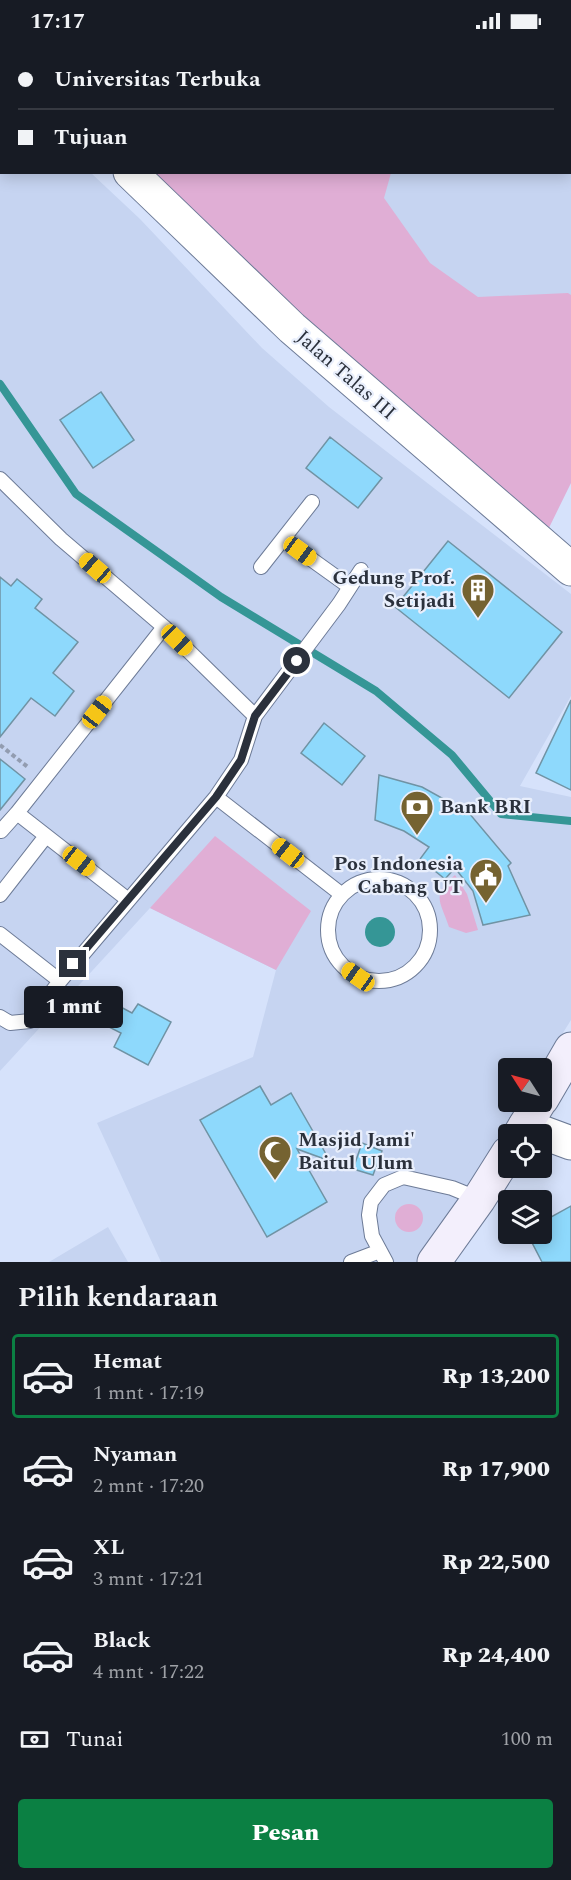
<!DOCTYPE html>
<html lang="id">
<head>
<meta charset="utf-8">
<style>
	body { margin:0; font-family:Spectral,serif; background:#20242c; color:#f1f3f6; height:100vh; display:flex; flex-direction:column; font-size:22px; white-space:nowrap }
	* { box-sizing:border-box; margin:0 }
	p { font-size:20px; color:#9ea1a6 }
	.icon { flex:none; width:33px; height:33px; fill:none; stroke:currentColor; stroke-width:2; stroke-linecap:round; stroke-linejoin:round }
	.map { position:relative; height:1220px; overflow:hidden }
	.side { display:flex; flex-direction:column; background:#171b24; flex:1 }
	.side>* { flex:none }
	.top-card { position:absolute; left:0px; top:0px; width:572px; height:132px; box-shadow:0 3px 15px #0003; display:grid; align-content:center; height:132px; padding:0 18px; background:#171b24 }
	.needle { width:39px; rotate:306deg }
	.buttons { position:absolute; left:498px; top:1016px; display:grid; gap:12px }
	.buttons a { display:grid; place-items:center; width:54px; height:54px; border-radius:6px; background:#171b24; box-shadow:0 3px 15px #0003; font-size:30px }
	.end { position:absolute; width:27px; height:27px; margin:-14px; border:8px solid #2b313c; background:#fff; box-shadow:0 0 0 3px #fff }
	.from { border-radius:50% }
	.bubble { position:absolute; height:42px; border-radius:6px; background:#171b24; box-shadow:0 3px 15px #0003; font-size:20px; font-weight:800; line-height:42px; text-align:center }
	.car { position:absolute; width:18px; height:36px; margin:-18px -9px; border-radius:8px; box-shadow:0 0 4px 2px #0007; background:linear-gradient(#f5c518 24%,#345 0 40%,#f5c518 0 76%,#345 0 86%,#f5c518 0) }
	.top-card b { display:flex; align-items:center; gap:21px; height:57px; font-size:22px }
	.top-card b+b { border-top:2px solid #363941 }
	.top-card i { width:15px; height:15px; background:#f1f3f6 }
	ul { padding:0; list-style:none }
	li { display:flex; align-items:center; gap:18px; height:84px; margin:0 12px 9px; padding:0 6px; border:3px solid transparent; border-radius:6px }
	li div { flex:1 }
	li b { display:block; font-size:22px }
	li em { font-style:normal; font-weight:800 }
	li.current { border-color:#0b8043 }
	li>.icon { width:54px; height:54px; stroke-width:1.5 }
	h2 { padding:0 18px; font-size:27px; line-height:72px }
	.pay { display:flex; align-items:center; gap:15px; height:66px; padding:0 18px; font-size:22px }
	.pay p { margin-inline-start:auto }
	.primary-button { display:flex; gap:12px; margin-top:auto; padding:12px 18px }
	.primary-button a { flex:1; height:69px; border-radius:6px; background:#0b8043; color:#fff; font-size:24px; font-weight:800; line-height:69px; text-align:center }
	.status { display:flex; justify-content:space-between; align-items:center; height:42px; padding:0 30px; background:#171b24; direction:ltr }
	.status svg { height:16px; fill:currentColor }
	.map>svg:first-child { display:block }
	.built { fill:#c6d4f1 }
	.green { fill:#e0aed5 }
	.water { fill:#359696 }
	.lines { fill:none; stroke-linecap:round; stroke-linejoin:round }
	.stream { stroke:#359696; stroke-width:8 }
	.building { fill:#8ed9fc; stroke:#7093a4; stroke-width:1.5 }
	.service-casing { stroke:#6d7b97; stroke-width:16 }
	.tertiary-casing { stroke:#6d7b97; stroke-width:35 }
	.secondary-casing { stroke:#6d7b97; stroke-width:35 }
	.path { stroke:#929cb0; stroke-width:4; stroke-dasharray:4.5 3; stroke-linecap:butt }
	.service { stroke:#fff; stroke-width:14 }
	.tertiary { stroke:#fff; stroke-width:33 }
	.secondary { stroke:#f3effc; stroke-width:33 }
	.route { stroke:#2b313c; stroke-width:8 }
	.labels { text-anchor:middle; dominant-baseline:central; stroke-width:4.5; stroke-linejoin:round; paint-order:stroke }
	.street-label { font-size:20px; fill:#2b313c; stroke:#e9effc }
	.poi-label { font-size:20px; font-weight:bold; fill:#2b313c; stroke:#e9effc; text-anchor:end }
</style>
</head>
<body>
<div class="status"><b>17:17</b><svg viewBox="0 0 49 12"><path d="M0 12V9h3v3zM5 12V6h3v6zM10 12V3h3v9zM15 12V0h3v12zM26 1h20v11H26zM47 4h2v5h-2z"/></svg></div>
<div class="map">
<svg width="571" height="1220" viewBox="0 0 571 1220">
	<rect width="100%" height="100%" fill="#d6e2fb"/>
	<!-- built -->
	<path class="built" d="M 0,0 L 571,0 L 571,441 L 129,131 L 570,130 L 570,2 Z
		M 0,47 L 2,130 L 91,131 L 140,177 L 262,306 L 329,365 L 571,552 L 571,654 L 520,744 L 571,755 L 571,978 L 541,1026 L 508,1026 L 508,1059 L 521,1059 L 421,1220 L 161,1220 L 97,1081 L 253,1015 L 276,928 L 150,866 L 0,1029 Z
		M 108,1185 L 128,1220 L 49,1220 Z"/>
	<!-- green -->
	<path class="green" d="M 0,0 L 450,0 L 2,2 L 1,13 Z
		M 129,131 L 391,131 L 384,156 L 430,221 L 478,255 L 568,251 L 571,253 L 571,441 L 542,500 Z
		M 215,794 L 311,869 L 276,928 L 150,866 Z
		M 455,833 L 467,852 L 478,888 L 466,891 L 449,885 C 440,858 431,854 455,833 Z
		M395 1176a14 14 0 1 1 28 0a14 14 0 1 1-28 0Z"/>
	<!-- water -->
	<path class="water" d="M365 890a15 15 0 1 1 30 0a15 15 0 1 1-30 0Z"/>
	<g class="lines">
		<!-- stream -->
		<path class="stream" d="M 0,342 L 76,452 L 221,555 L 376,649 L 452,713 L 501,772 L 571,779"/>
	</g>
	<!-- building -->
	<path class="building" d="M 101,350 L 134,398 L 93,426 L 60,378 Z
		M 330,395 L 382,436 L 358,466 L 306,426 Z
		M 448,499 L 562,590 L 509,656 L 395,565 Z
		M 0,535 L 11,544 L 17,537 L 42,557 L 35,566 L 78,600 L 53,631 L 74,649 L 55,674 L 31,656 L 0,695 Z
		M 571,658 L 571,748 L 536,731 Z
		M 324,681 L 365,714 L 342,743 L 301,711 Z
		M 0,717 L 25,737 L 0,768 Z
		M 379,733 L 422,745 L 469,771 L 511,821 L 508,824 L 530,873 L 483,883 L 473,849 L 455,826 L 445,837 L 420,817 L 429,805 L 404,789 L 375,778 Z
		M 138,962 L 171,980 L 148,1023 L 114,1005 L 121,991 L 105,983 L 117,963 L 132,971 Z
		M 260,1044 L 271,1063 L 291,1051 L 330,1119 L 297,1107 L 327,1160 L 267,1195 L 200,1078 Z
		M 362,1101 L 382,1109 L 373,1133 L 353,1127 Z
		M 571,1164 L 571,1220 L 542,1220 L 527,1191 L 542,1191 L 542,1180 Z"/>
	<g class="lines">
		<defs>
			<path id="service" d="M 0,437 L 61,497 L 164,585 L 255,674 L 241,718 L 216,755 L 60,939 L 30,979 L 10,981 L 0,975
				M 283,497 L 350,545
				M 261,525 L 312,460
				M 255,674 L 339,562 L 361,528
				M 216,755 L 341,852
				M 17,771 L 164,585
				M 1,789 L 17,771 L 127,857
				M328 888a51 51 0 1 1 102 0a51 51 0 1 1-102 0Z
				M 0,853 L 46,794
				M 0,892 L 60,939
				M 351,1220 L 380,1209
				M 386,1220 L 372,1194 L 369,1173 L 371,1160 L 384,1143 L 403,1135 L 452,1146 L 479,1157"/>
			<path id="tertiary" d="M 0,19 L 2,20
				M 130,130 L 292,286 L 571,527
				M 525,1084 L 571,1101"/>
			<path id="secondary" d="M 542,1057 L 571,1007
				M 520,1092 L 540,1059
				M 434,1220 L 479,1157 L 508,1111"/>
		</defs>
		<!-- service casing -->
		<use href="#service" class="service-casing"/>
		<!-- tertiary casing -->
		<use href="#tertiary" class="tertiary-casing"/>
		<!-- secondary casing -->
		<use href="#secondary" class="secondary-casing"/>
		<!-- path -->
		<path class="path" d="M 0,703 L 29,726"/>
		<!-- service -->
		<use href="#service" class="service"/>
		<!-- tertiary -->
		<use href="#tertiary" class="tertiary"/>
		<!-- secondary -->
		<use href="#secondary" class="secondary"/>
	</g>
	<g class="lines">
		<!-- route -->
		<path class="route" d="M 73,922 L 216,755 L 241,718 L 255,674 L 297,619"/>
	</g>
	<!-- icons -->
	<defs>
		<symbol id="building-pin" viewBox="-11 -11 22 30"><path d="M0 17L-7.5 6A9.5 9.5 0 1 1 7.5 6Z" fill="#756331" stroke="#e9effc"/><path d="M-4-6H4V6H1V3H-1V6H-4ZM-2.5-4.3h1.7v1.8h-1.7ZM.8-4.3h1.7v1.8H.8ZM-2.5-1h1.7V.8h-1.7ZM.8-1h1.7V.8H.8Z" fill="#fff"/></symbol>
		<symbol id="bank-pin" viewBox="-11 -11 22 30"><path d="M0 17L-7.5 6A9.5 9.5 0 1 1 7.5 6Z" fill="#756331" stroke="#e9effc"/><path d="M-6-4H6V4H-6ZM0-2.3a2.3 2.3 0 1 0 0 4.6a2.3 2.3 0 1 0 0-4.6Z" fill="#fff"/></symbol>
		<symbol id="civic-pin" viewBox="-11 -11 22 30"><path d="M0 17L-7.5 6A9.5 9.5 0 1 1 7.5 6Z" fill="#756331" stroke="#e9effc"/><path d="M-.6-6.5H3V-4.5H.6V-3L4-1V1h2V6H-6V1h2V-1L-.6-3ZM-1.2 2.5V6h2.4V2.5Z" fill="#fff"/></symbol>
		<symbol id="mosque-pin" viewBox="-11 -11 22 30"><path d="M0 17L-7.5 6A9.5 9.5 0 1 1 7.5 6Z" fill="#756331" stroke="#e9effc"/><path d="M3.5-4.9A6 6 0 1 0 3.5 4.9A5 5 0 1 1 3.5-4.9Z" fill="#fff"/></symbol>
	</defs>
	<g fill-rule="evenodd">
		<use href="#building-pin" x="459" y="529" width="38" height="52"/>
		<use href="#bank-pin" x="398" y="746" width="38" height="52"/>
		<use href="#civic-pin" x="467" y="814" width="38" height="52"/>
		<use href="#mosque-pin" x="256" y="1091" width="38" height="52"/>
	</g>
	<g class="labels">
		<!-- street labels -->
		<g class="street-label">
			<text transform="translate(346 333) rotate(41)">Jalan Talas III</text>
		</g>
		<!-- poi labels -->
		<g class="poi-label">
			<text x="455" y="536">Gedung Prof.<tspan x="455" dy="23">Setijadi</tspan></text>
			<text x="440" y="765" text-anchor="start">Bank BRI</text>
			<text x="463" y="822">Pos Indonesia<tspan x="463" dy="23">Cabang UT</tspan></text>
			<text x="298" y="1098" text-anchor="start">Masjid Jami'<tspan x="298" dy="23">Baitul Ulum</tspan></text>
		</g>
	</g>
</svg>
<div class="buttons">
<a><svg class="needle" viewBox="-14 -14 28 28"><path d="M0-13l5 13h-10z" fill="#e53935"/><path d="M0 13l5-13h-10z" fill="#9ea1a6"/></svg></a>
<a><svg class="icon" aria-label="locate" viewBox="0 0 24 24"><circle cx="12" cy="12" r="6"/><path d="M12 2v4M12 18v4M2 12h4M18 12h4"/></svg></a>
<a><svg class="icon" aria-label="layers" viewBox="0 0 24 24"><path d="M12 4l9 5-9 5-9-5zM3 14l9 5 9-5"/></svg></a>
</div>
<i class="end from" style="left:297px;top:619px"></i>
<i class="end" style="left:73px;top:922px"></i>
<div class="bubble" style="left:24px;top:944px;width:99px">1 mnt</div>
<i class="car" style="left:300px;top:509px;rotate:126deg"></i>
<i class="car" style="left:95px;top:526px;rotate:311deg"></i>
<i class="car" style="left:177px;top:598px;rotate:134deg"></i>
<i class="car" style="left:97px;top:670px;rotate:38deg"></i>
<i class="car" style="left:288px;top:811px;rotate:308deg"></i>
<i class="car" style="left:79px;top:819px;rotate:128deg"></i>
<i class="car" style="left:358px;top:935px;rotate:305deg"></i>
<div class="top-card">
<b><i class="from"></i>Universitas Terbuka</b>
<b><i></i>Tujuan</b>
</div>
</div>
<section class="side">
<h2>Pilih kendaraan</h2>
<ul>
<li class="current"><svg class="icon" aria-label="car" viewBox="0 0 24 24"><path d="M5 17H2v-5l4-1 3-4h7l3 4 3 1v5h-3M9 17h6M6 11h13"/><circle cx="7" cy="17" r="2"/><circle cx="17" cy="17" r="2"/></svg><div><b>Hemat</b><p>1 mnt · 17:19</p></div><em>Rp 13,200</em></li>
<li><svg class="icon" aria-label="car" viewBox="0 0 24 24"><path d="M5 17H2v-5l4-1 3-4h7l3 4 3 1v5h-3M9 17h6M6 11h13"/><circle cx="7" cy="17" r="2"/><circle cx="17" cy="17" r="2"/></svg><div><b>Nyaman</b><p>2 mnt · 17:20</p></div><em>Rp 17,900</em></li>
<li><svg class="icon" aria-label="car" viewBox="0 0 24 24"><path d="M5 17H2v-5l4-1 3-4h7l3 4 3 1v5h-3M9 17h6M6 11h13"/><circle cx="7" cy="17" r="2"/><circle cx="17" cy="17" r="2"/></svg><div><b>XL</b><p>3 mnt · 17:21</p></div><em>Rp 22,500</em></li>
<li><svg class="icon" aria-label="car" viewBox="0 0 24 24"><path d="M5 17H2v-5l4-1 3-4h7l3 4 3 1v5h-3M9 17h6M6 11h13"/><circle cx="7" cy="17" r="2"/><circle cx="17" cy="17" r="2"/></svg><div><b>Black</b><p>4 mnt · 17:22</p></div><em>Rp 24,400</em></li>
</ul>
<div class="pay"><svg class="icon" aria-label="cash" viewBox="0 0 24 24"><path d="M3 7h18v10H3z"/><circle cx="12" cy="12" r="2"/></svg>Tunai<p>100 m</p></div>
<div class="primary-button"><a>Pesan</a></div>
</section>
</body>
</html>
